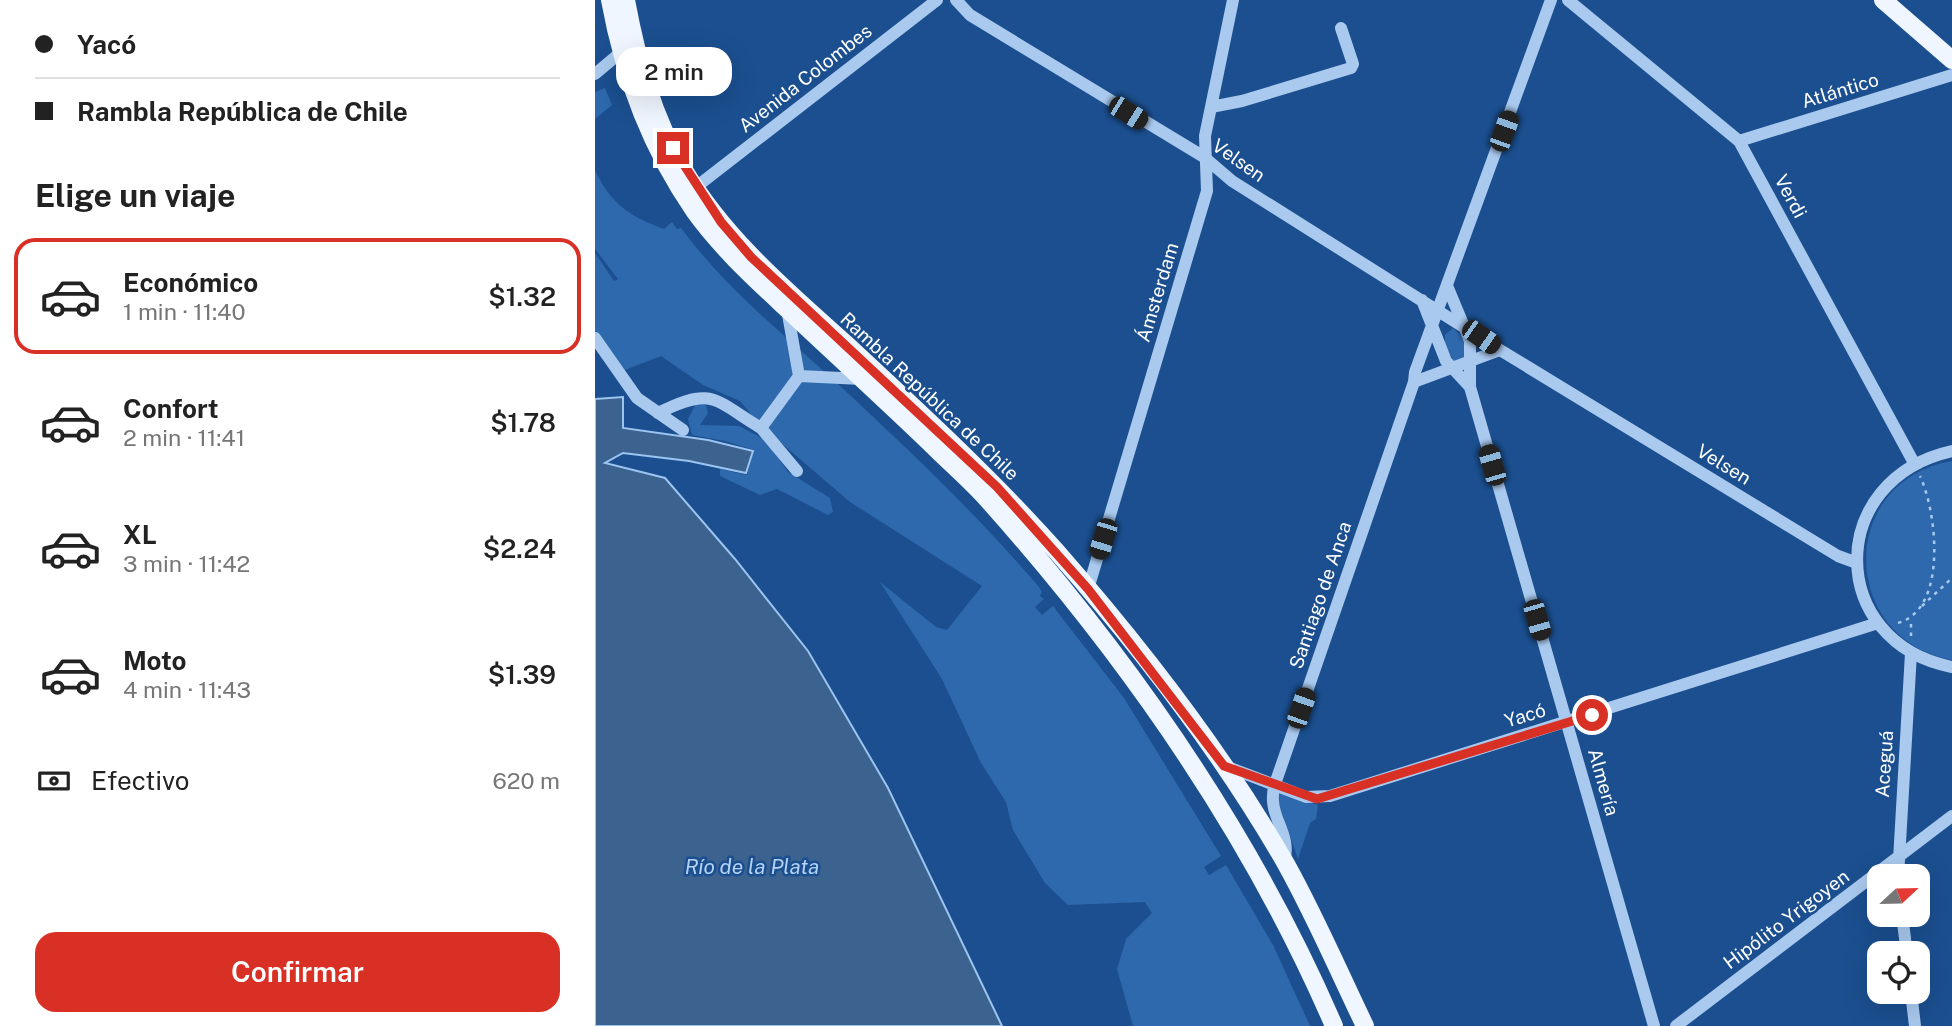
<!DOCTYPE html>
<html lang="es">
<head>
<meta charset="utf-8">
<style>
	body { margin:0; font-family:"Public Sans",sans-serif; background:#f2f2f2; color:#222; height:100vh; display:flex; flex-direction:column; font-size:26px; white-space:nowrap }
	* { box-sizing:border-box; margin:0 }
	p { font-size:23px; color:#767676 }
	.icon { flex:none; width:38px; height:38px; fill:none; stroke:currentColor; stroke-width:2; stroke-linecap:round; stroke-linejoin:round }
	.map { position:relative; flex:1; overflow:hidden }
	.panel { display:flex; flex-direction:column; background:#fff; width:595px }
	.panel>* { flex:none }
	.banner { display:grid; align-content:center; height:154px; padding:0 35px; background:#fff }
	.needle { width:46px; rotate:68deg }
	.controls { position:absolute; left:1272px; top:864px; display:grid; gap:14px }
	.controls a { display:grid; place-items:center; width:63px; height:63px; border-radius:14px; background:#fff; box-shadow:0 7px 28px #0002; font-size:35px }
	.end { position:absolute; width:32px; height:32px; margin:-16px; border:9px solid #d93025; background:#fff; box-shadow:0 0 0 4px #fff }
	.from { border-radius:50% }
	.bubble { position:absolute; height:49px; border-radius:21px; background:#fff; box-shadow:0 7px 28px #0002; font-size:23px; font-weight:600; line-height:49px; text-align:center }
	.car { position:absolute; width:21px; height:42px; margin:-21px -10px; border-radius:9px; box-shadow:0 0 5px 2px #0007; background:linear-gradient(#222 24%,#8ab4d8 0 40%,#222 0 76%,#8ab4d8 0 86%,#222 0) }
	.banner b { display:flex; align-items:center; gap:24px; height:66px; font-size:26px }
	.banner b+b { border-top:2px solid #e0e0e0 }
	.banner i { width:18px; height:18px; background:#222 }
	ul { padding:0; list-style:none }
	li { display:flex; align-items:center; gap:21px; height:116px; margin:0 14px 10px; padding:0 21px; border:4px solid transparent; border-radius:21px }
	li div { flex:1 }
	li b { display:block; font-size:26px }
	li em { font-style:normal; font-weight:600 }
	li.current { border-color:#d93025 }
	li>.icon { width:63px; height:63px; stroke-width:1.5 }
	h2 { padding:0 35px; font-size:32px; line-height:84px }
	.pay { display:flex; align-items:center; gap:18px; height:77px; padding:0 35px; font-size:26px }
	.pay p { margin-inline-start:auto }
	.primary-button { display:flex; gap:14px; margin-top:auto; padding:14px 35px }
	.primary-button a { flex:1; height:80px; border-radius:21px; background:#d93025; color:#fff; font-size:28px; font-weight:600; line-height:80px; text-align:center }
	main { display:flex; flex:1; min-height:0 }
	.map>svg:first-child { display:block }
	.green { fill:#2e69ad }
	.water { fill:#3c6290; stroke:#9cc4f0; stroke-width:2 }
	.lines { fill:none; stroke-linecap:round; stroke-linejoin:round }
	.path { stroke:#a9c9ee; stroke-width:2.5; stroke-dasharray:3.5 5; stroke-linecap:butt }
	.minor { stroke:#a9c9ee; stroke-width:12 }
	.major { stroke:#f0f6ff; stroke-width:18 }
	.route { stroke:#d93025; stroke-width:9 }
	.labels { text-anchor:middle; dominant-baseline:central; stroke-width:5; stroke-linejoin:round; paint-order:stroke }
	.street-label { font-size:19px; fill:#fff; stroke:#1b4f8f }
	.water-label { font-size:21px; font-style:italic; fill:#b5d3f5; stroke:#1b4f8f }
</style>
</head>
<body>
<main>
<section class="panel">
<div class="banner">
<b><i class="from"></i>Yacó</b>
<b><i></i>Rambla República de Chile</b>
</div>
<h2>Elige un viaje</h2>
<ul>
<li class="current"><svg class="icon" aria-label="car" viewBox="0 0 24 24"><path d="M5 17H2v-5l4-1 3-4h7l3 4 3 1v5h-3M9 17h6M6 11h13"/><circle cx="7" cy="17" r="2"/><circle cx="17" cy="17" r="2"/></svg><div><b>Económico</b><p>1 min · 11:40</p></div><em>$1.32</em></li>
<li><svg class="icon" aria-label="car" viewBox="0 0 24 24"><path d="M5 17H2v-5l4-1 3-4h7l3 4 3 1v5h-3M9 17h6M6 11h13"/><circle cx="7" cy="17" r="2"/><circle cx="17" cy="17" r="2"/></svg><div><b>Confort</b><p>2 min · 11:41</p></div><em>$1.78</em></li>
<li><svg class="icon" aria-label="car" viewBox="0 0 24 24"><path d="M5 17H2v-5l4-1 3-4h7l3 4 3 1v5h-3M9 17h6M6 11h13"/><circle cx="7" cy="17" r="2"/><circle cx="17" cy="17" r="2"/></svg><div><b>XL</b><p>3 min · 11:42</p></div><em>$2.24</em></li>
<li><svg class="icon" aria-label="car" viewBox="0 0 24 24"><path d="M5 17H2v-5l4-1 3-4h7l3 4 3 1v5h-3M9 17h6M6 11h13"/><circle cx="7" cy="17" r="2"/><circle cx="17" cy="17" r="2"/></svg><div><b>Moto</b><p>4 min · 11:43</p></div><em>$1.39</em></li>
</ul>
<div class="pay"><svg class="icon" aria-label="cash" viewBox="0 0 24 24"><path d="M3 7h18v10H3z"/><circle cx="12" cy="12" r="2"/></svg>Efectivo<p>620 m</p></div>
<div class="primary-button"><a>Confirmar</a></div>
</section>
<div class="map">
<svg width="1357" height="1026" viewBox="0 0 1357 1026">
	<rect width="100%" height="100%" fill="#1b4f8f"/>
	<!-- green -->
	<path class="green" d="M 10,88 L 17,105 L 0,119 L 0,92 Z
		M 0,170 C 15,203 35,217 69,229 L 77,222 L 82,229 L 86,228 C 128,285 181,328 233,375 C 307,443 379,511 444,587 L 447,592 L 445,596 L 449,599 L 440,607 L 447,615 L 458,606 L 529,698 L 626,856 L 609,867 L 614,875 L 631,865 L 679,947 L 715,1026 L 538,1026 L 522,969 L 531,939 L 557,913 L 550,902 L 473,905 L 450,883 L 418,830 L 411,802 L 386,763 L 347,679 L 285,582 L 341,627 L 352,630 L 387,586 L 255,502 L 163,423 L 145,401 L 108,385 L 66,356 L 30,370 L 0,331 L 0,253 L 19,281 L 23,279 L 0,249 Z
		M 858,328 L 869,338 L 870,358 L 859,361 L 850,344 L 850,335 Z
		M 103,400 L 111,405 L 113,413 L 105,425 L 144,426 L 163,436 L 174,444 L 193,472 L 235,498 L 238,512 L 233,515 L 182,489 L 165,495 L 125,476 L 125,469 L 152,475 L 159,450 L 130,441 L 97,435 L 93,419 Z
		M 1357,461 L 1357,660 C 1243,639 1242,480 1357,461 Z
		M 685,792 L 723,805 L 721,819 L 715,823 L 703,859 L 682,799 Z"/>
	<!-- water -->
	<path class="water" d="M 28,397 L 28,428 L 113,440 L 158,451 L 151,473 L 94,461 L 28,453 L 10,463 L 70,478 L 140,559 L 213,651 L 293,788 L 407,1026 L 0,1026 L 0,399 Z"/>
	<g class="lines">
		<!-- path -->
		<path class="path" d="M 1327,606 L 1357,578
			M 1303,623 C 1353,609 1342,512 1325,476
			M 1316,636 L 1316,619"/>
		<!-- minor -->
		<path class="minor" d="M 361,0 L 375,15 L 609,157 L 637,181 L 905,350 L 1243,556 L 1262,563
			M 973,0 L 1144,141 L 1319,463
			M 0,74 L 25,53
			M 616,107 L 647,101 L 756,68 L 758,64 L 746,28
			M 1144,141 L 1357,75
			M 101,187 L 342,0
			M 853,288 L 875,341 L 875,387 L 1059,1026
			M 827,300 L 851,361 L 875,387
			M 0,338 L 42,398 L 88,430
			M 204,376 L 267,379
			M 819,382 L 905,350
			M 63,413 C 118,386 118,399 166,428 L 204,376 L 192,309
			M 166,428 L 202,471
			M 1357,451 C 1230,479 1231,642 1357,667
			M 493,589 L 612,191 L 610,136 L 638,0
			M 630,766 L 711,797 L 735,796 L 1283,623
			M 689,861 C 698,833 670,815 680,784 L 819,382 L 820,372 L 956,0
			M 1303,877 L 1316,653
			M 1307,915 L 1312,954
			M 1316,992 L 1320,1026
			M 1081,1026 L 1357,816"/>
		<!-- major -->
		<path class="major" d="M 15,0 C 29,77 55,147 100,212 C 126,248 160,279 192,309 C 241,355 289,399 337,445 C 355,463 375,480 392,499 C 533,657 655,831 739,1026
			M 31,0 C 42,60 58,117 89,170 C 130,239 192,291 251,344 C 323,411 396,478 462,552 C 546,648 627,752 691,864 C 720,916 744,972 770,1026
			M 1288,0 L 1357,60"/>
	</g>
	<g class="lines">
		<!-- route -->
		<path class="route" d="M 78,148 L 126,222 L 156,257 L 402,487 L 493,589 L 629,766 L 722,799 L 997,715"/>
	</g>
	<g class="labels">
		<!-- street labels -->
		<g class="street-label">
			<text transform="translate(210 78) rotate(-38)">Avenida Colombes</text>
			<text transform="translate(1245 90) rotate(-17)">Atlántico</text>
			<text transform="translate(644 160) rotate(35)">Velsen</text>
			<text transform="translate(1196 196) rotate(62)">Verdi</text>
			<text transform="translate(562 292) rotate(-73)">Ámsterdam</text>
			<text transform="translate(335 396) rotate(43)">Rambla República de Chile</text>
			<text transform="translate(1129 464) rotate(31)">Velsen</text>
			<text transform="translate(725 595) rotate(-71)">Santiago de Anca</text>
			<text transform="translate(930 715) rotate(-17)">Yacó</text>
			<text transform="translate(1289 764) rotate(-86)">Aceguá</text>
			<text transform="translate(1009 782) rotate(74)">Almería</text>
			<text transform="translate(1191 919) rotate(-37)">Hipólito Yrigoyen</text>
		</g>
		<!-- water labels -->
		<g class="water-label">
			<text x="157" y="866">Río de la Plata</text>
		</g>
	</g>
</svg>
<div class="controls">
<a><svg class="needle" viewBox="-14 -14 28 28"><path d="M0-13l5 13h-10z" fill="#e53935"/><path d="M0 13l5-13h-10z" fill="#767676"/></svg></a>
<a><svg class="icon" aria-label="locate" viewBox="0 0 24 24"><circle cx="12" cy="12" r="6"/><path d="M12 2v4M12 18v4M2 12h4M18 12h4"/></svg></a>
</div>
<i class="end from" style="left:997px;top:715px"></i>
<i class="end" style="left:78px;top:148px"></i>
<div class="bubble" style="left:21px;top:47px;width:116px">2 min</div>
<i class="car" style="left:533px;top:113px;rotate:122deg"></i>
<i class="car" style="left:909px;top:131px;rotate:20deg"></i>
<i class="car" style="left:886px;top:337px;rotate:125deg"></i>
<i class="car" style="left:897px;top:465px;rotate:344deg"></i>
<i class="car" style="left:508px;top:539px;rotate:197deg"></i>
<i class="car" style="left:942px;top:620px;rotate:164deg"></i>
<i class="car" style="left:706px;top:708px;rotate:19deg"></i>
</div>
</main>
</body>
</html>
